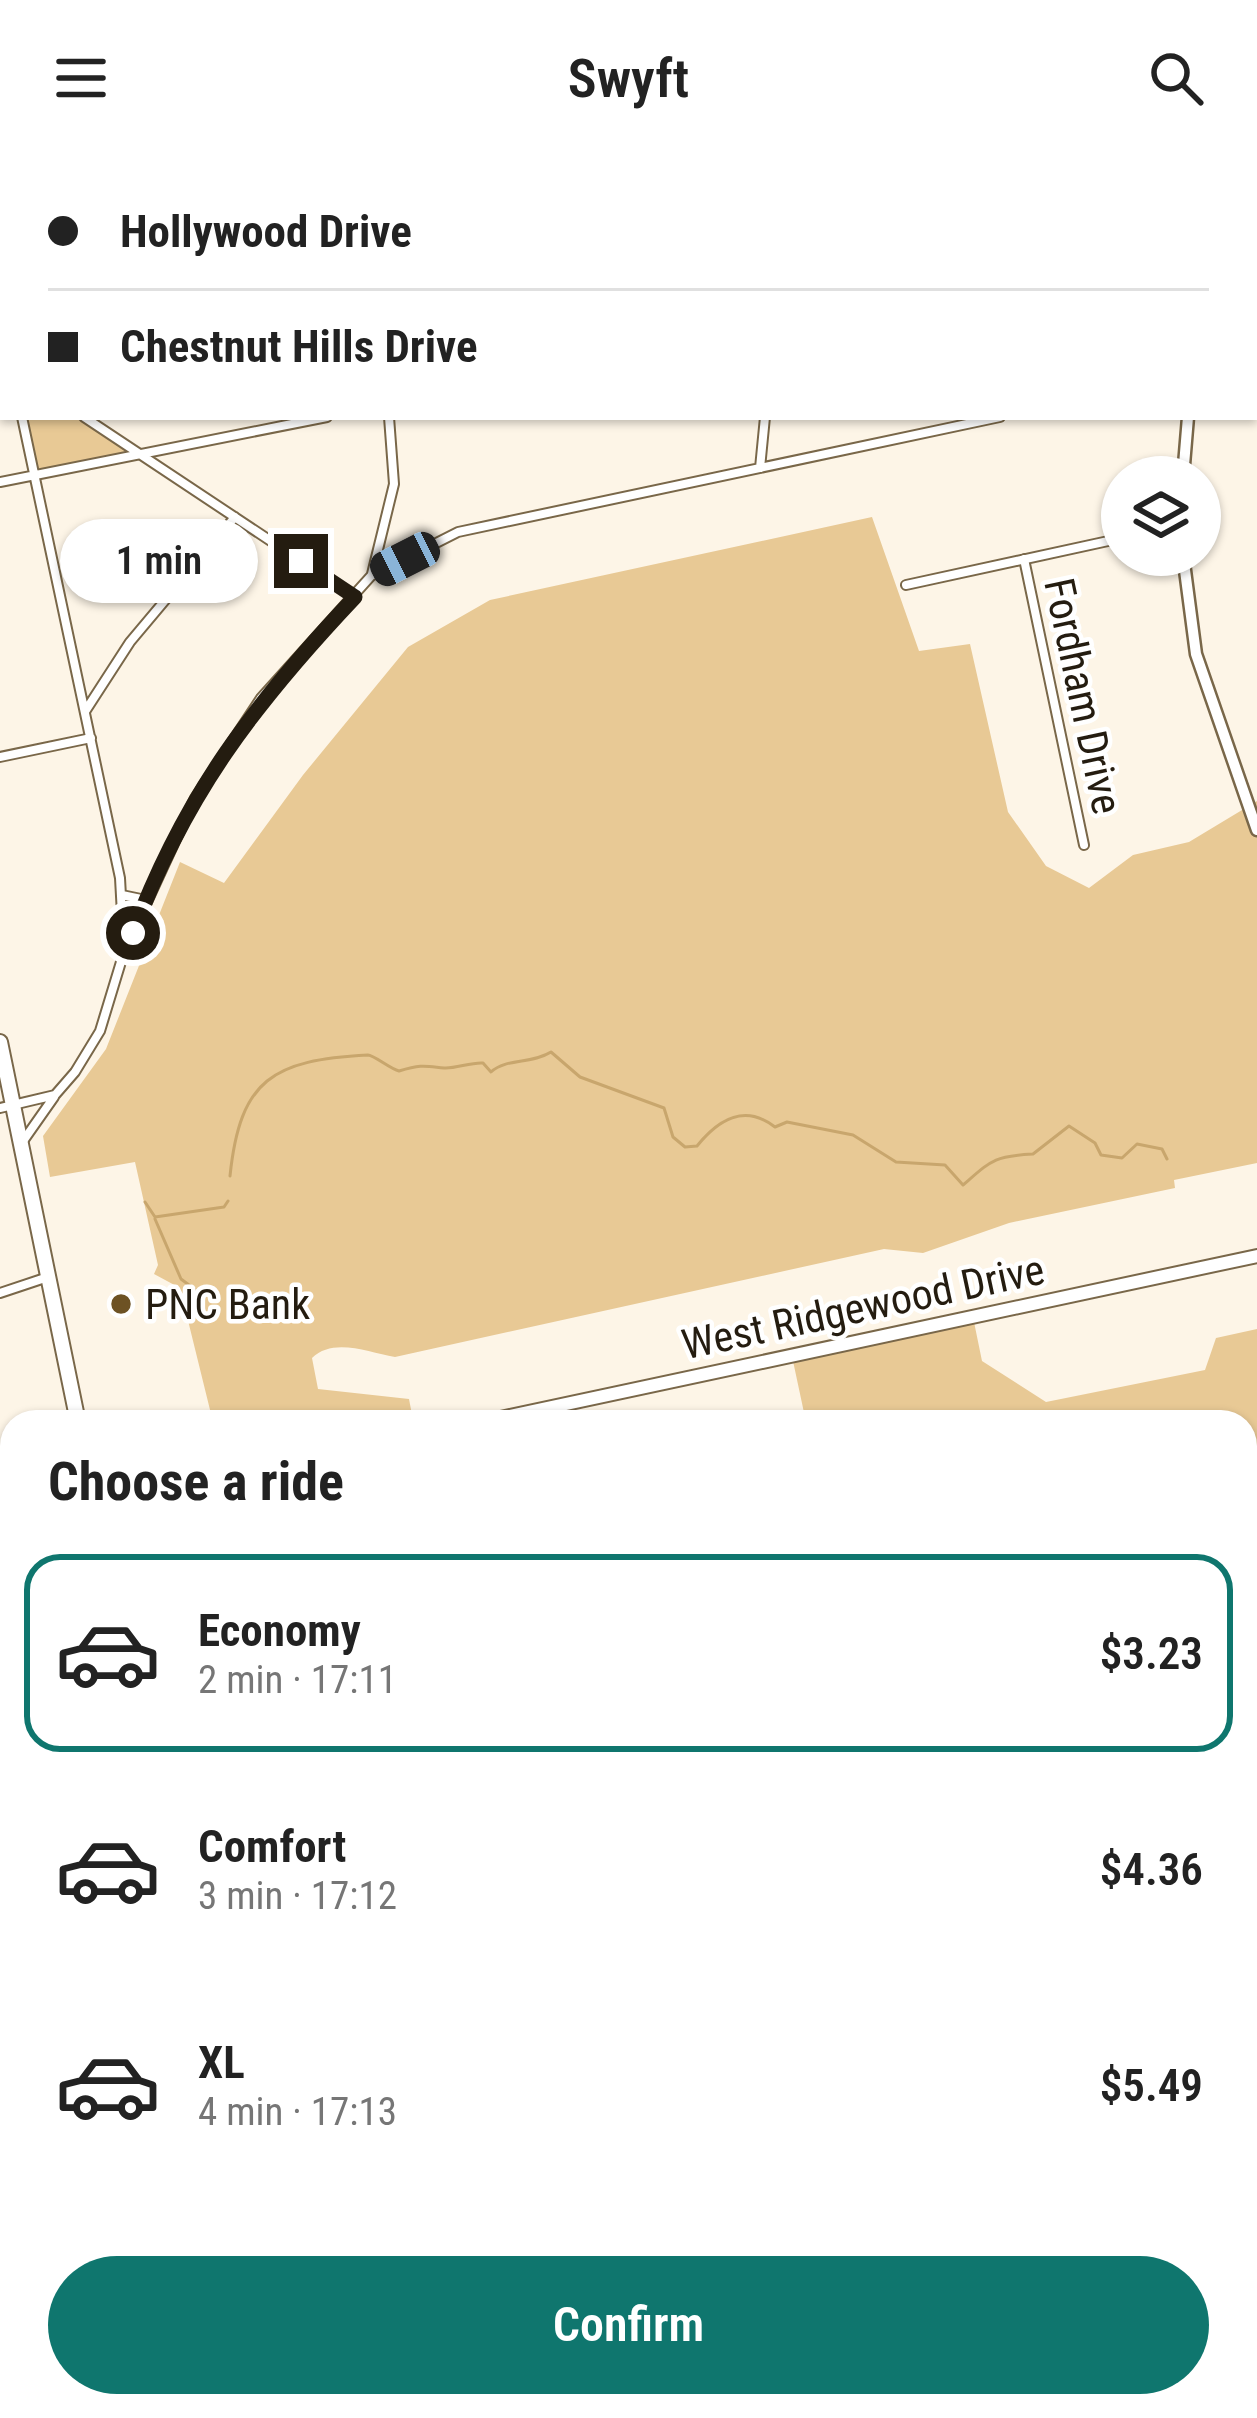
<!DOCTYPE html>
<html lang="en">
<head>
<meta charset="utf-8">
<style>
	body { margin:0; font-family:"Roboto Condensed",sans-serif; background:#f6f6f6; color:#222; height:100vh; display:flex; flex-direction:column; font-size:45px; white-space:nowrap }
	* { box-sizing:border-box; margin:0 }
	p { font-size:39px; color:#767676 }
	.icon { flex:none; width:66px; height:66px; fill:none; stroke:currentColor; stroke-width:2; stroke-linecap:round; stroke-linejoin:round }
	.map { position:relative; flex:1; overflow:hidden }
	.drawer { position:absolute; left:0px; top:1254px; width:1257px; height:1008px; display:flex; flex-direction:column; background:#fff; border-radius:36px 36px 0 0; box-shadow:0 3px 9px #0004 }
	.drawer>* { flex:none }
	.top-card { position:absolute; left:0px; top:0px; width:1257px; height:264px; box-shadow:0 3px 9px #0004; display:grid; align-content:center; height:264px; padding:0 48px; background:#fff }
	.fabs { position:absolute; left:1101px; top:300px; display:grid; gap:24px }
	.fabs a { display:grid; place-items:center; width:120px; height:120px; border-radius:50%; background:#fff; box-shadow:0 3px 9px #0004; font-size:60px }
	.end { position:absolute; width:54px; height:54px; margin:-27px; border:15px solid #241c10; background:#fff; box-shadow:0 0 0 6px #fff }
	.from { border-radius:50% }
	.bubble { position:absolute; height:84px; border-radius:42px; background:#fff; box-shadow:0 3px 9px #0004; font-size:39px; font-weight:600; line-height:84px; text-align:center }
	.car { position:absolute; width:36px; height:72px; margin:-36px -18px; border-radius:15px; box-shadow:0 0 9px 3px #0007; background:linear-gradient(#222 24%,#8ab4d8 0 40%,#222 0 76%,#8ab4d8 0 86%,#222 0) }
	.top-card b { display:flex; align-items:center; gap:42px; height:114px; font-size:45px }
	.top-card b+b { border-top:3px solid #e0e0e0 }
	.top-card i { width:30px; height:30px; background:#222 }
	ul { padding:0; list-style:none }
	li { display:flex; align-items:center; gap:36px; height:198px; margin:0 24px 18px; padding:0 24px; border:6px solid transparent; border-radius:36px }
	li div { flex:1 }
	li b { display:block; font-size:45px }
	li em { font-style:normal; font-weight:600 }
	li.current { border-color:#0f766e }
	li>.icon { width:108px; height:108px; stroke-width:1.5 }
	h2 { padding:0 48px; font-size:54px; line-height:144px }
	.button { display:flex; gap:24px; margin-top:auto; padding:24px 48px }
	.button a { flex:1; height:138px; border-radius:72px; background:#0f766e; color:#fff; font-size:48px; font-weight:600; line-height:138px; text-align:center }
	header { display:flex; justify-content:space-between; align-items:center; height:156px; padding:0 48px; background:#fff; font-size:54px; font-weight:600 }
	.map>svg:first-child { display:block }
	.green { fill:#e8c995 }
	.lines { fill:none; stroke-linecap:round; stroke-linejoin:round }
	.stream { stroke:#c8a66d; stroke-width:3 }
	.minor-casing { stroke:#796749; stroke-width:12 }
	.tertiary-casing { stroke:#796749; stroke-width:15 }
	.secondary-casing { stroke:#796749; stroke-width:16 }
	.primary-casing { stroke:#796749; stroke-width:18 }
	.minor { stroke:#fff; stroke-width:8 }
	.tertiary { stroke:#fff; stroke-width:10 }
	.secondary { stroke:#fff; stroke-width:12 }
	.primary { stroke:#fff; stroke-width:14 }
	.route { stroke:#241c10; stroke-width:15 }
	.poi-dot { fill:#6d5224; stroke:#fff; stroke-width:4.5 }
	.labels { text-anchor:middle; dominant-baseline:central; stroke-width:9; stroke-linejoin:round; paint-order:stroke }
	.street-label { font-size:42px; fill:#241c10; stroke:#fff }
	.poi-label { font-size:42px; fill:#241c10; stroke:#fff; text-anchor:start }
</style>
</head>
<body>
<header><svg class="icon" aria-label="menu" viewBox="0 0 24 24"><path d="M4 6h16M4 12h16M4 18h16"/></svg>Swyft<svg class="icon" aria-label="search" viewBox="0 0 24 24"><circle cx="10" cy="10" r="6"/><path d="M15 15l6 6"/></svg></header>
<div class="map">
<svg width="1257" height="2262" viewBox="0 0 1257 2262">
	<rect width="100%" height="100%" fill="#fdf5e7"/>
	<!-- green -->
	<path class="green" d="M 22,261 L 84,261 L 139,300 L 35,319 Z
		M 872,361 L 919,495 L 970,488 L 1008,656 L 1046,710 L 1089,732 L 1133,699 L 1189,686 L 1257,645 L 1257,1007 L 1174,1024 L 1175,1032 L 1009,1067 L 923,1097 L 884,1093 L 395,1201 C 368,1196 333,1181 312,1202 L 318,1233 L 409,1243 L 413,1264 L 213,1266 L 180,1132 L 154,1118 L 158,1109 L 135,1006 L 50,1021 L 43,980 L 106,893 L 180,706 L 224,727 L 303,619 L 408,491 L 490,444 Z
		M 974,1166 L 982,1205 L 1046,1246 L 1205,1214 L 1216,1182 L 1257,1173 L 1257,1361 L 1245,1364 L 1245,1266 L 806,1266 L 793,1205 Z
		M 0,1674 L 12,1674 L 12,1843 L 0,1846 L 10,1892 L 0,1894 Z"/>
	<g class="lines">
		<!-- stream -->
		<path class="stream" d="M 230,1020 C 240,923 273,904 368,899 C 374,899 390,913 399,915 C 422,908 425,910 444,912 C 455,913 471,906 483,907 L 491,916 C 506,902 532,908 551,896 L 580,921 L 664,952 L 673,981 L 685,991 L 697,990 C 718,964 744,947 775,971 L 787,966 L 853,979 L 896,1006 L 945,1009 L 963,1029 C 992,1004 994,1000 1033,998 L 1069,970 L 1095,987 L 1101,999 L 1122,1002 L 1137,988 L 1162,993 L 1167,1003
			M 145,1046 L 155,1061 L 224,1051 L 228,1045
			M 155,1063 L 181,1123 L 197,1135"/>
		<defs>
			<path id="minor" d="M 337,0 L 337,3
				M 756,0 L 757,3
				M 289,3 L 304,0
				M 936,3 L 950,0
				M 0,63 L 3,62
				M 0,155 L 3,170
				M 0,203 L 3,205
				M 1254,208 L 1257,207
				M 22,261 L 120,722 L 124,795
				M 84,261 L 355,441
				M 760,312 L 765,261
				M 0,326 L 327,261
				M 1024,403 L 1084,689
				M 372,418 L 394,328 L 389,261
				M 906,429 L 1122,382
				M 86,554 L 130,486 L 235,361
				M 0,601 L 91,582
				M 122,739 L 146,744
				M 0,952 L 55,939 L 75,916 L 100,875 L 124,796 L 195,642 L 261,542 L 371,420 L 458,376 L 1000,261
				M 21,988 L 54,941
				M 0,1137 L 48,1121
				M 1245,1897 L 1257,1894
				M 1245,2037 L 1257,2034
				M 1245,2171 L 1257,2168
				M 557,2250 L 559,2262
				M 712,2250 L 722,2262
				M 899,2250 L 909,2262
				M 1084,2250 L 1094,2262
				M 1105,2262 L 1119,2250"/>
			<path id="tertiary" d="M 1170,0 L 1170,3
				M 1183,321 L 1188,261
				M 1183,399 L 1196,498 L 1257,674
				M 1245,1373 L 1257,1370
				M 0,1976 L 12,1971"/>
			<path id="secondary" d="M 482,1266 L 1257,1100
				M 0,1370 L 12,1367"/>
			<path id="primary" d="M 0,886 L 78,1266
				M 281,2250 L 283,2262"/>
		</defs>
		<!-- minor casing -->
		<use href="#minor" class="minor-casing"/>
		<!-- tertiary casing -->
		<use href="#tertiary" class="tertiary-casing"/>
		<!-- secondary casing -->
		<use href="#secondary" class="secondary-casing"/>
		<!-- primary casing -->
		<use href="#primary" class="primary-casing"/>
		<!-- minor -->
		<use href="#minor" class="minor"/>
		<!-- tertiary -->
		<use href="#tertiary" class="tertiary"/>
		<!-- secondary -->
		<use href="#secondary" class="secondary"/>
		<!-- primary -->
		<use href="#primary" class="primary"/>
	</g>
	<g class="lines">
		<!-- route -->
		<path class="route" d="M 133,777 C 185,638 254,548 355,441 L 301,405"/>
	</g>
	<!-- markers -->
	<circle class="poi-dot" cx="121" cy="1148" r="12"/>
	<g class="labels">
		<!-- street labels -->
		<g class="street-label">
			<text transform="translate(1083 540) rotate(78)">Fordham Drive</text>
			<text transform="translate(863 1151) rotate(-12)">West Ridgewood Drive</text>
		</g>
		<!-- poi labels -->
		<g class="poi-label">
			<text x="145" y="1148">PNC Bank</text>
		</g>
	</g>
</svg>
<div class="fabs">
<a><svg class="icon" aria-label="layers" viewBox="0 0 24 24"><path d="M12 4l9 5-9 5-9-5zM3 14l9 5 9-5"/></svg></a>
</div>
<i class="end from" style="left:133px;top:777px"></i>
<i class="end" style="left:301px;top:405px"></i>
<div class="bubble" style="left:60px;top:363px;width:198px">1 min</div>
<i class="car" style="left:405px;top:403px;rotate:243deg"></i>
<div class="top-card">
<b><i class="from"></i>Hollywood Drive</b>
<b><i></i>Chestnut Hills Drive</b>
</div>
<section class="drawer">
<h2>Choose a ride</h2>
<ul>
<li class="current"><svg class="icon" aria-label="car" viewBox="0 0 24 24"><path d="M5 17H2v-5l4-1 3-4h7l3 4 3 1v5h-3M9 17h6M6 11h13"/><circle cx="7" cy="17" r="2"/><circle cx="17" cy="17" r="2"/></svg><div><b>Economy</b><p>2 min · 17:11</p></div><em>$3.23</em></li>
<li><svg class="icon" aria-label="car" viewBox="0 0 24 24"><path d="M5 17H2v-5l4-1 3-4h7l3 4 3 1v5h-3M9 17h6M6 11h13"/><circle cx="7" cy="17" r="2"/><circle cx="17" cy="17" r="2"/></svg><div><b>Comfort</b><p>3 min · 17:12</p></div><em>$4.36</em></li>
<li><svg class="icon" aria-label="car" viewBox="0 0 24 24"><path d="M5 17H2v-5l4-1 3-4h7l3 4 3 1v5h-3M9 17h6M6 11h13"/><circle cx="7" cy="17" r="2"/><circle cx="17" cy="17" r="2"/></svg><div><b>XL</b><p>4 min · 17:13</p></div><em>$5.49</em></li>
</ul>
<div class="button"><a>Confirm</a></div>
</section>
</div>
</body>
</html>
